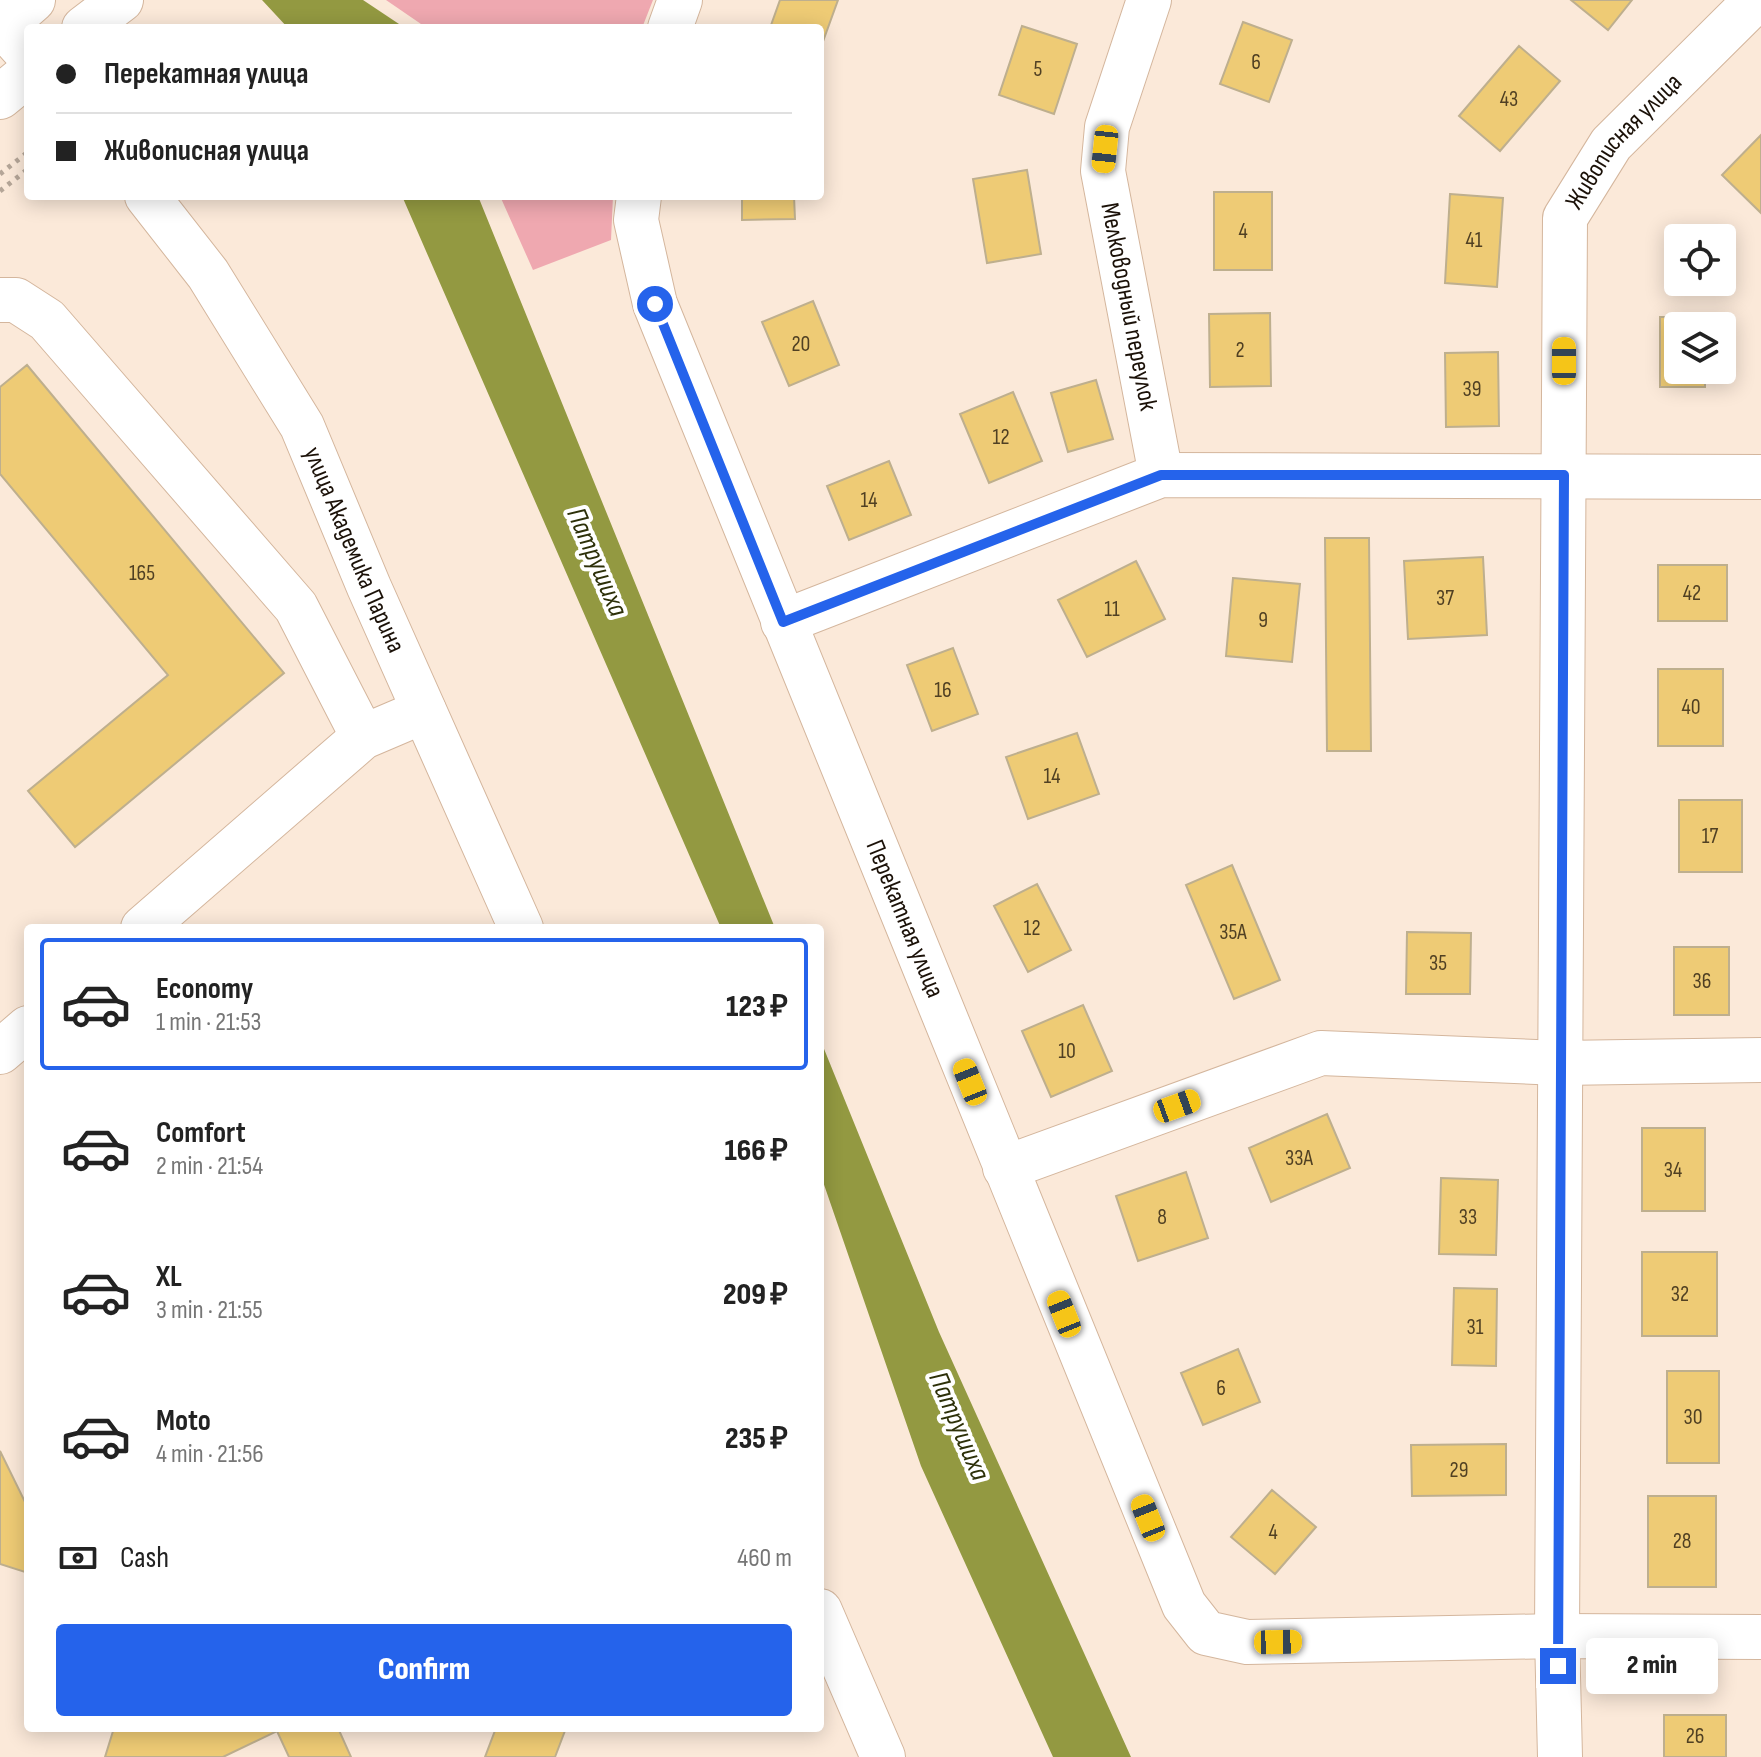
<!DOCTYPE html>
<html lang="en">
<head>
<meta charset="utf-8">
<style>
	body { margin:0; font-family:"Sofia Sans Condensed",sans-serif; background:#f2f2f2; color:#222; height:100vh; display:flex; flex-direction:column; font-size:30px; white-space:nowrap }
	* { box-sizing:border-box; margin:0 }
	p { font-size:26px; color:#767676 }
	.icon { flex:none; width:44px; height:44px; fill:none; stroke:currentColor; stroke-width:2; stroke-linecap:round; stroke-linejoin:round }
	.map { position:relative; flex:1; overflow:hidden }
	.side { position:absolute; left:24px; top:924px; width:800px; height:808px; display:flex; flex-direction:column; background:#fff; border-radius:8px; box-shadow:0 4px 20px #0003 }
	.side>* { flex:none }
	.guide { position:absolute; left:24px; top:24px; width:800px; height:176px; border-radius:8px; box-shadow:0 4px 20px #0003; display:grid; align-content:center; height:176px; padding:0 32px; background:#fff }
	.controls { position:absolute; left:1664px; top:224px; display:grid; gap:16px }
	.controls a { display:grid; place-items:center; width:72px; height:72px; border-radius:8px; background:#fff; box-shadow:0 4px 20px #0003; font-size:40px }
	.end { position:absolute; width:36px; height:36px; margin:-18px; border:10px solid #2563eb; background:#fff; box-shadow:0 0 0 4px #fff }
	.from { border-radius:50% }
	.bubble { position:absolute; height:56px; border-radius:8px; background:#fff; box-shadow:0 4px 20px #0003; font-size:26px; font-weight:800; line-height:56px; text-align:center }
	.car { position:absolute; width:24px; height:48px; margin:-24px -12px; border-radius:10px; box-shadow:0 0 6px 2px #0007; background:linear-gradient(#f5c518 24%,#345 0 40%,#f5c518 0 76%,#345 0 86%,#f5c518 0) }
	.guide b { display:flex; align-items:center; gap:28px; height:76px; font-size:30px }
	.guide b+b { border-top:2px solid #e0e0e0 }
	.guide i { width:20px; height:20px; background:#222 }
	ul { padding:14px 0 0; list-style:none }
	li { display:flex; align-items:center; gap:24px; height:132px; margin:0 16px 12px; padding:0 16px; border:4px solid transparent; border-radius:8px }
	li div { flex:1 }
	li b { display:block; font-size:30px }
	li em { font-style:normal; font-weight:800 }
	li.on { border-color:#2563eb }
	li>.icon { width:72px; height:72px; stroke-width:1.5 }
	.pay { display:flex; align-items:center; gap:20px; height:88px; padding:0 32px; font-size:30px }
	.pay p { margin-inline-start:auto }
	.action { display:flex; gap:16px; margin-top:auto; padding:16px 32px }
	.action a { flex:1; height:92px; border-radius:8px; background:#2563eb; color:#fff; font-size:32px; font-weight:800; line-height:92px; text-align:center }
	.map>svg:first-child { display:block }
	.green { fill:#efa8b0 }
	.water { fill:#939941 }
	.building { fill:#eecb75; stroke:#beaf8e; stroke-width:2 }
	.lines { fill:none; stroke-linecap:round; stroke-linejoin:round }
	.minor-casing { stroke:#d4b69d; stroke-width:46 }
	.path { stroke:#b5a698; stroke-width:5; stroke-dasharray:4 6; stroke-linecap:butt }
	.minor { stroke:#fff; stroke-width:44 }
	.route { stroke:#2563eb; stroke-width:10 }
	.labels { text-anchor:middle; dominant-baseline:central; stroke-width:8; stroke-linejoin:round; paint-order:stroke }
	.number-label { font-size:22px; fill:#504023 }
	.street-label { font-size:26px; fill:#1b1108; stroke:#fff }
	.water-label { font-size:28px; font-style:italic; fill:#2d3009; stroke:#fff }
</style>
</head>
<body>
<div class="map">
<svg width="1761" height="1757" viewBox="0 0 1761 1757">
	<rect width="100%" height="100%" fill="#fbe9d9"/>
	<!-- green -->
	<path class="green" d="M 386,0 L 653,0 L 642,28 L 423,28 L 421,24 Z
		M 500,196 L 613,196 L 611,240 L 533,270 Z"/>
	<!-- water -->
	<path class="water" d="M 262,0 L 363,0 L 405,28 L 288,28 Z
		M 402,196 L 478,196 L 775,928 L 721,928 Z
		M 820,1039 L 939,1332 L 1131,1757 L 1053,1757 L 921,1466 L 820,1173 Z"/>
	<!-- building -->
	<path class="building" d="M 780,0 L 838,0 L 821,47 L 820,28 L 770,28 Z
		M 1571,0 L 1632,0 L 1608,30 Z
		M 1243,22 L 1292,40 L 1269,102 L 1220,84 Z
		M 1022,26 L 1077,44 L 1054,114 L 999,95 Z
		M 1519,46 L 1560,81 L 1500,151 L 1459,116 Z
		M 1761,135 L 1761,213 L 1722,175 Z
		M 1027,170 L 1041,254 L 987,263 L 973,179 Z
		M 1214,192 L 1272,192 L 1272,270 L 1214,270 Z
		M 1450,194 L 1503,198 L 1497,287 L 1445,283 Z
		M 742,196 L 794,196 L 795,219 L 742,220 Z
		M 813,301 L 839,365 L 789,386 L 762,322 Z
		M 1270,313 L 1271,386 L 1210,387 L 1209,314 Z
		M 1660,317 L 1705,317 L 1705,326 L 1678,326 L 1678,370 L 1705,370 L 1705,387 L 1660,387 Z
		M 1498,352 L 1499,426 L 1446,427 L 1445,353 Z
		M 27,365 L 284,673 L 75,847 L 28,791 L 168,675 L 0,474 L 0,387 Z
		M 1096,380 L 1113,439 L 1068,452 L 1051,393 Z
		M 1013,392 L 1042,461 L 989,483 L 960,414 Z
		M 889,461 L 911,515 L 849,540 L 827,486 Z
		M 1325,538 L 1369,538 L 1371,751 L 1327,751 Z
		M 1483,557 L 1487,635 L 1408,639 L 1404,561 Z
		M 1136,561 L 1165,619 L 1087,657 L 1058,600 Z
		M 1658,565 L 1727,565 L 1727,621 L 1658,621 Z
		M 1233,578 L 1300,584 L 1292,662 L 1226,656 Z
		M 953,648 L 978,714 L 932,731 L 907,665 Z
		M 1658,669 L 1723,669 L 1723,746 L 1658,746 Z
		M 1077,733 L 1099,794 L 1028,819 L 1006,757 Z
		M 1679,800 L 1742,800 L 1742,872 L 1679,872 Z
		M 1232,865 L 1280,980 L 1234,999 L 1186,885 Z
		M 1037,884 L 1071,950 L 1028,972 L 994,906 Z
		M 1407,932 L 1471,933 L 1470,994 L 1406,994 Z
		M 1674,947 L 1729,947 L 1729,1015 L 1674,1015 Z
		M 1083,1005 L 1112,1071 L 1051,1097 L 1022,1031 Z
		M 1327,1114 L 1350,1168 L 1271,1202 L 1249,1148 Z
		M 1642,1128 L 1705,1128 L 1705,1211 L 1642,1211 Z
		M 1186,1172 L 1208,1238 L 1138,1261 L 1116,1196 Z
		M 1441,1178 L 1498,1180 L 1496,1255 L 1439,1254 Z
		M 1642,1252 L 1717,1252 L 1717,1336 L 1642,1336 Z
		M 1454,1288 L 1497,1289 L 1496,1366 L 1452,1365 Z
		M 1238,1349 L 1260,1402 L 1203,1425 L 1181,1373 Z
		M 1667,1371 L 1719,1371 L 1719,1463 L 1667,1463 Z
		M 1506,1444 L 1506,1495 L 1412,1496 L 1411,1445 Z
		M 0,1451 L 28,1508 L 28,1573 L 0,1564 Z
		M 1272,1490 L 1316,1527 L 1275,1574 L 1231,1537 Z
		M 1648,1496 L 1716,1496 L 1716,1587 L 1648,1587 Z
		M 1664,1715 L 1726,1715 L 1726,1757 L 1664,1757 Z
		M 114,1728 L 338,1728 L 351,1757 L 289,1757 L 277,1731 L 223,1757 L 105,1757 Z
		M 496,1728 L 566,1728 L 555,1757 L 485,1757 Z"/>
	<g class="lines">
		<defs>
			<g id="minor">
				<path id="s1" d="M 1149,0 L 1107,127 L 1103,171 L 1161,475"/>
				<path d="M 0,23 L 28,54"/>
				<path d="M 84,28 L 121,0"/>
				<path d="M 670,28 L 680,0"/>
				<path d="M 0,29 L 33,0"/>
				<path d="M 0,97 L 28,74"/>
				<path id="s2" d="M 147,196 L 208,274 L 302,426 L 369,587 L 521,928"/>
				<path id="s3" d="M 639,196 L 636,220 L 655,304 L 1184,1605 L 1206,1633 L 1247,1642 L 1557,1636 L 1761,1637"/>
				<path d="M 0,300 L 16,300 L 47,320 L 296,607 L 363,737"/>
				<path d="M 783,622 L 1161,475 L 1761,477"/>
				<path d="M 143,928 L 363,737 L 424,711"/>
				<path d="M 0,1052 L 28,1028"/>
				<path d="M 1005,1168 L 1321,1053 L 1560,1063 L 1761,1060"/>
				<path d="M 820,1611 L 883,1757"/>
				<path id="s4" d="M 1560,1757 L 1557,1636 L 1565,218 L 1611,144 L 1756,0"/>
			</g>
		</defs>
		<!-- minor casing -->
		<use href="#minor" class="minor-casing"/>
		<!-- path -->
		<path class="path" d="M 0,174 L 28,152
			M 0,191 L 28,169"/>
		<!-- minor -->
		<use href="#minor" class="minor"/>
	</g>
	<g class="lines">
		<!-- route -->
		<path class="route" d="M 655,304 L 783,622 L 1161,475 L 1564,475 L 1558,1666"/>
	</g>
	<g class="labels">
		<!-- number labels -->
		<g class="number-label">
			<text x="1256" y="62">6</text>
			<text x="1038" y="69">5</text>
			<text x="1509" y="99">43</text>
			<text x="1243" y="231">4</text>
			<text x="1474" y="240">41</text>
			<text x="801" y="344">20</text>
			<text x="1240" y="350">2</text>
			<text x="1472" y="389">39</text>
			<text x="1001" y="437">12</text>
			<text x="869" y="500">14</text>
			<text x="142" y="573">165</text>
			<text x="1692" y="593">42</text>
			<text x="1445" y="598">37</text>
			<text x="1112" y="609">11</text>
			<text x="1263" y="620">9</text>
			<text x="943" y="690">16</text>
			<text x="1691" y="707">40</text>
			<text x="1052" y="776">14</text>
			<text x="1710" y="836">17</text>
			<text x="1032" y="928">12</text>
			<text x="1233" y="932">35А</text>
			<text x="1438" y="963">35</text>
			<text x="1702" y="981">36</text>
			<text x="1067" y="1051">10</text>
			<text x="1299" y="1158">33А</text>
			<text x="1673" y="1170">34</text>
			<text x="1162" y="1217">8</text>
			<text x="1468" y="1217">33</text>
			<text x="1680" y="1294">32</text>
			<text x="1475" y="1327">31</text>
			<text x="1221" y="1388">6</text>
			<text x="1693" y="1417">30</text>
			<text x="1459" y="1470">29</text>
			<text x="1273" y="1532">4</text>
			<text x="1682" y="1541">28</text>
			<text x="1695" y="1736">26</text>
		</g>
		<!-- street labels -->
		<g class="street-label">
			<text stroke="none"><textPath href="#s4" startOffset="1636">Живописная улица</textPath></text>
			<text stroke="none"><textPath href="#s1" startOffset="316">Мелководный переулок</textPath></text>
			<text stroke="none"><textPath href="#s2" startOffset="412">улица Академика Парина</textPath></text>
			<text stroke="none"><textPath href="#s3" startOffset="774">Перекатная улица</textPath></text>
		</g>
		<!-- water labels -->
		<g class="water-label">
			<text transform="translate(597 562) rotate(67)">Патрушиха</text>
			<text transform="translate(959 1426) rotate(67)">Патрушиха</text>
		</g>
	</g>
</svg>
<div class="controls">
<a><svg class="icon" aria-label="locate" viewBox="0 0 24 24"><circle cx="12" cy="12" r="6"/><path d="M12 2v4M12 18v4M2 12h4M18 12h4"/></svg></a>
<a><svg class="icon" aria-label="layers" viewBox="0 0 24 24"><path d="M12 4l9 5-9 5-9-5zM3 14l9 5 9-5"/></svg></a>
</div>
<i class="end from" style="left:655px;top:304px"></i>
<i class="end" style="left:1558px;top:1666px"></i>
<div class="bubble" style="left:1586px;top:1638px;width:132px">2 min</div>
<i class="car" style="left:1105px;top:149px;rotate:186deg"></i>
<i class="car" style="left:1564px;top:361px;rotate:0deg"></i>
<i class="car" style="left:970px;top:1082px;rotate:338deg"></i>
<i class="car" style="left:1177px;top:1106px;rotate:70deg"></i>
<i class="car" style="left:1064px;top:1314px;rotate:338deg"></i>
<i class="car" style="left:1148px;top:1518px;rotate:338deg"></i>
<i class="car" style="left:1278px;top:1642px;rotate:89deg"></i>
<div class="guide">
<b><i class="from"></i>Перекатная улица</b>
<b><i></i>Живописная улица</b>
</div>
<section class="side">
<ul>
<li class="on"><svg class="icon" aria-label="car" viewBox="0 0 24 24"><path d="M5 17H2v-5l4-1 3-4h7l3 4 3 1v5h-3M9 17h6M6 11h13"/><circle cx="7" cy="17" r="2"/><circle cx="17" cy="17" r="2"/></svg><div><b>Economy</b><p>1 min · 21:53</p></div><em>123 ₽</em></li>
<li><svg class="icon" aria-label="car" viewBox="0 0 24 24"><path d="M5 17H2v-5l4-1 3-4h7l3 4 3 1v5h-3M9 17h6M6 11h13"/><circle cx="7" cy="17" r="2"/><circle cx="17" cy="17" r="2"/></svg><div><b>Comfort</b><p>2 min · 21:54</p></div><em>166 ₽</em></li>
<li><svg class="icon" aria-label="car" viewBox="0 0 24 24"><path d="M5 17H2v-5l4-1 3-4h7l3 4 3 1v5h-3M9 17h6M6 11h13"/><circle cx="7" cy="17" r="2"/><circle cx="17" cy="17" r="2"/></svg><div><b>XL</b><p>3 min · 21:55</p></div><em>209 ₽</em></li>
<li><svg class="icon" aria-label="car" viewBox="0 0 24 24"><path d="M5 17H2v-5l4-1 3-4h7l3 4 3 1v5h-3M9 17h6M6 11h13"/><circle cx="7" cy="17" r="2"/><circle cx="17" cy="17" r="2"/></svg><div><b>Moto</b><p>4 min · 21:56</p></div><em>235 ₽</em></li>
</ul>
<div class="pay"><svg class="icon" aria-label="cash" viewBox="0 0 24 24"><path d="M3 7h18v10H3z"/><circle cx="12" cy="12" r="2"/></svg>Cash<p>460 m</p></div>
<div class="action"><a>Confirm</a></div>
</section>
</div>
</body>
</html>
